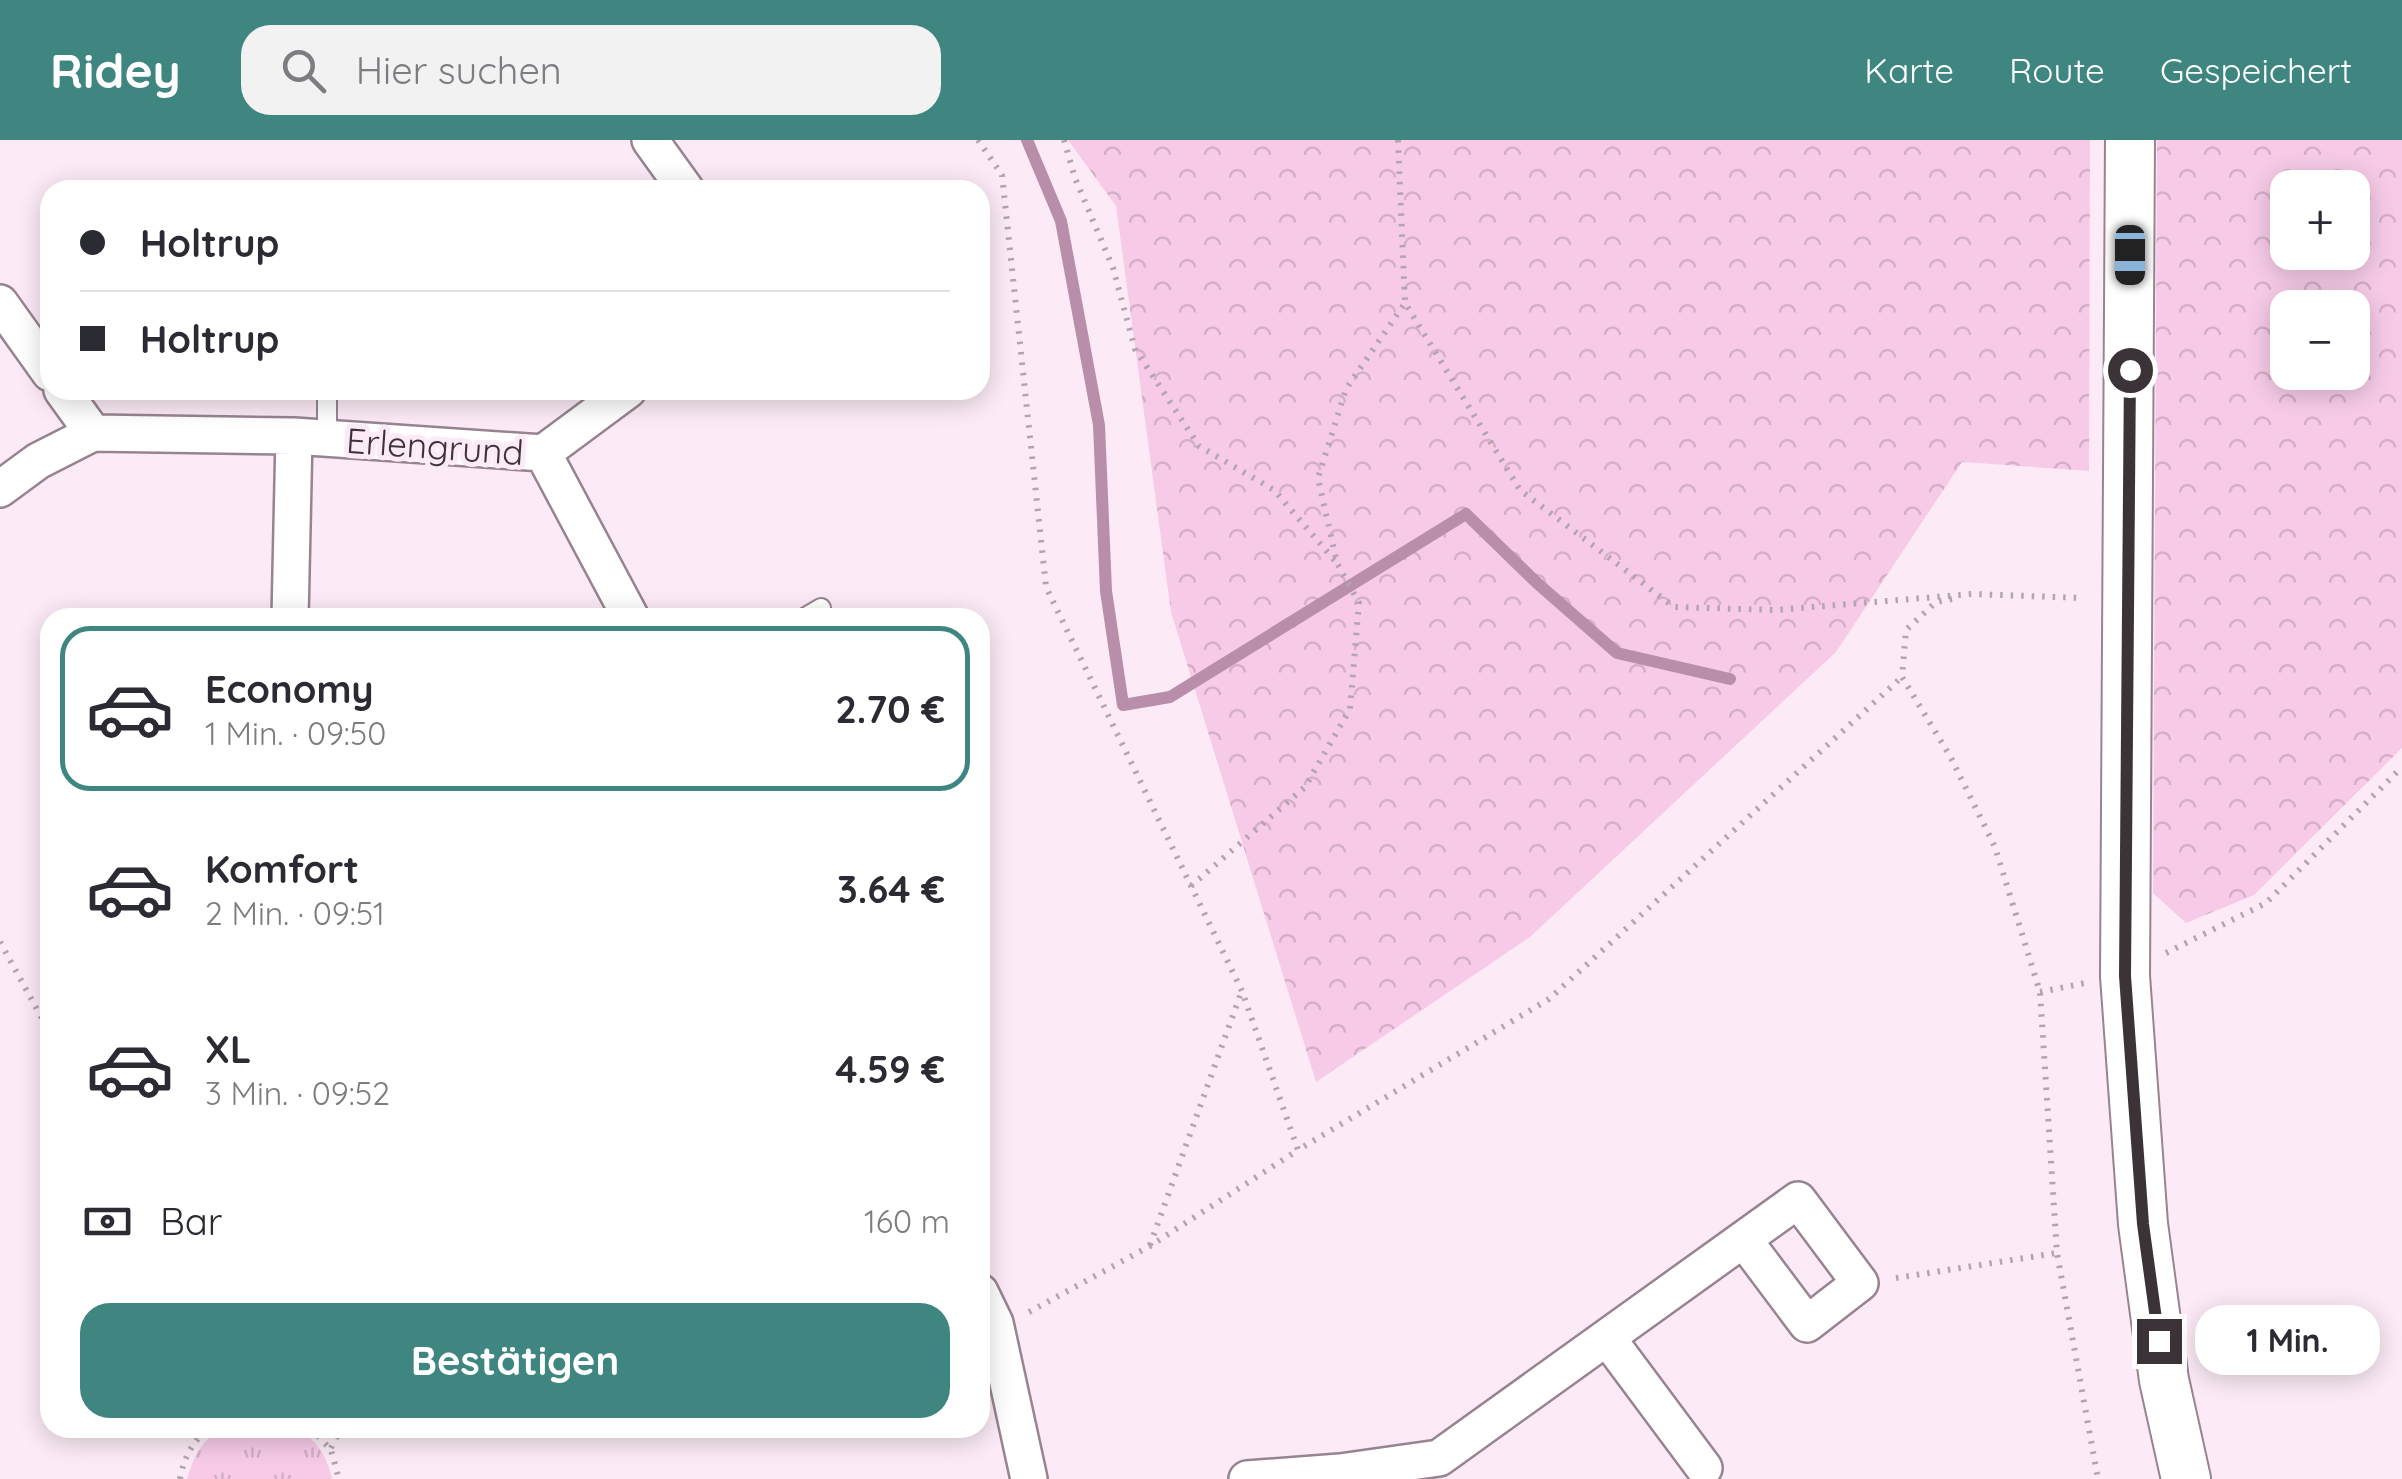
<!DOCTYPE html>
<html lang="de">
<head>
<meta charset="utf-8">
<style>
	body { margin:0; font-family:Quicksand,sans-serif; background:#f2f2f3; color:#2b2b33; height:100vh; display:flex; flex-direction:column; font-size:38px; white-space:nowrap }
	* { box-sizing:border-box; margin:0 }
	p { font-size:32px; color:#7c7c81 }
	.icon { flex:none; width:55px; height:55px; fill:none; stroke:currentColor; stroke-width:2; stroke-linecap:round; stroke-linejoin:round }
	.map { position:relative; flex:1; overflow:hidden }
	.drawer { position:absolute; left:40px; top:468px; width:950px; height:830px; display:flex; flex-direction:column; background:#fff; border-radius:30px; box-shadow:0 5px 25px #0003 }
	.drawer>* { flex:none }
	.hud { position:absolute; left:40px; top:40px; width:950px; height:220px; border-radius:30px; box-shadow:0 5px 25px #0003; display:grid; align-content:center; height:220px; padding:0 40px; background:#fff }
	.buttons { position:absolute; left:2270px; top:30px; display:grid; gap:20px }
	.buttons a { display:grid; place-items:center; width:100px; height:100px; border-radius:20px; background:#fff; box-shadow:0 5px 25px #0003; font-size:50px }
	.end { position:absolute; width:45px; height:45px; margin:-22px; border:12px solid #3b3338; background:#fff; box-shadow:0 0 0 5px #fff }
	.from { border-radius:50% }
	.bubble { position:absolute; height:70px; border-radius:30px; background:#fff; box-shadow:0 5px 25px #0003; font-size:32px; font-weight:800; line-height:70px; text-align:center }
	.car { position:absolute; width:30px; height:60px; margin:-30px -15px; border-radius:12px; box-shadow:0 0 8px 2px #0007; background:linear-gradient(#222 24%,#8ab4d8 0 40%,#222 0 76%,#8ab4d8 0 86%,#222 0) }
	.hud b { display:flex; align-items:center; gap:35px; height:95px; font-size:38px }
	.hud b+b { border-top:2px solid #e1e1e2 }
	.hud i { width:25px; height:25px; background:#2b2b33 }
	ul { padding:18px 0 0; list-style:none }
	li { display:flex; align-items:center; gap:30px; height:165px; margin:0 20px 15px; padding:0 20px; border:5px solid transparent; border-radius:30px }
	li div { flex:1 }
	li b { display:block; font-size:38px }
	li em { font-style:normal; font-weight:800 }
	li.current { border-color:#3f8681 }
	li>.icon { width:90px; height:90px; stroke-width:1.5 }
	.pay { display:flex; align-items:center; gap:25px; height:110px; padding:0 40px; font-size:38px }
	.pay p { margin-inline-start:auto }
	.action { display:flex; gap:20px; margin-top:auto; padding:20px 40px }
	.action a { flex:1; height:115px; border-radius:30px; background:#3f8681; color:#fff; font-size:40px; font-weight:800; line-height:115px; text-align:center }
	header { display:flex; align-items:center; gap:60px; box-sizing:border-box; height:140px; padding:0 50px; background:#3f8681; color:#fff }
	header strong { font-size:48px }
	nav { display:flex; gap:55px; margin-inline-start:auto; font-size:35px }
	.search { width:700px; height:90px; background:#f2f2f3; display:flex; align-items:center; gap:25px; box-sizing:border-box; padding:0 35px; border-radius:30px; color:#7c7c81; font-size:38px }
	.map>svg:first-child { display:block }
	.grass { fill:url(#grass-tufts) }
	.forest { fill:url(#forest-crowns); fill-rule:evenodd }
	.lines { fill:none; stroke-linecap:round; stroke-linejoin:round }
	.stream { stroke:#b98eab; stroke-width:12 }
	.service-casing { stroke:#988491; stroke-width:22 }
	.minor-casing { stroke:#988491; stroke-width:40 }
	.secondary-casing { stroke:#988491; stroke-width:52 }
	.path { stroke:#b3a5ae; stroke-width:6; stroke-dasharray:2.5 8; stroke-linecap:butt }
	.service { stroke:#fff; stroke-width:18 }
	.minor { stroke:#fff; stroke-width:35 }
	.secondary { stroke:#fff; stroke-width:48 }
	.route { stroke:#3b3338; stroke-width:12 }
	.labels { text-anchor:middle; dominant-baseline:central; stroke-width:10; stroke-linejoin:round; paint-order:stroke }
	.street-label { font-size:35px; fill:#3b3338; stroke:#fcebf6 }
</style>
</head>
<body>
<header>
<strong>Ridey</strong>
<div class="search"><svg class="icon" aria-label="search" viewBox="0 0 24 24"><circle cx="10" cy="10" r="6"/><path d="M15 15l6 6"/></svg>Hier suchen</div>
<nav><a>Karte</a><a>Route</a><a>Gespeichert</a></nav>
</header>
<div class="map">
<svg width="2402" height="1339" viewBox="0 0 2402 1339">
	<defs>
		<pattern id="grass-tufts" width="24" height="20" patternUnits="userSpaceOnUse" patternTransform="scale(2.5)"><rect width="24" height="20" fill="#f7cbe8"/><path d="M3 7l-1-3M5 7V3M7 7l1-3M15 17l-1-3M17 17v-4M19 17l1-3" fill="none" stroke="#d5afc8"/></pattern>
		<pattern id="forest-crowns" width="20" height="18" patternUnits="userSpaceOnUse" patternTransform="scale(2.5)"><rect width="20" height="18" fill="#f7cbe8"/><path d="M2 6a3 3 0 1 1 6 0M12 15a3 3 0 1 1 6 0" fill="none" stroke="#d5afc8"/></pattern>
	</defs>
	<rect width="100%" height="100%" fill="#fcebf6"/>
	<!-- grass -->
	<path class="grass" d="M 221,1288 L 299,1288 C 317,1302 327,1316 332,1339 L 187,1339 C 193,1317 202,1301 221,1288 Z"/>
	<!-- forest -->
	<path class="forest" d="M 1068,0 L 2090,0 L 2089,331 L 1962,322 L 1836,512 L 1530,797 L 1316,942 L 1171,472 L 1116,66 Z
		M 2157,0 L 2402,0 L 2402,608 L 2254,755 L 2186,783 L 2153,753 ZM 2288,48 L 2352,48 L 2352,112 L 2288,112 ZM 2288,168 L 2352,168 L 2352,232 L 2288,232 Z"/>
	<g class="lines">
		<!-- stream -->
		<path class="stream" d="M 1027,0 L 1061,81 L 1099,285 L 1106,451 L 1123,565 L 1170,557 L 1466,374 L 1537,443 L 1617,513 L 1730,539"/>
		<defs>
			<path id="service" d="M 327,250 L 327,298
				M 804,478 L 821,468"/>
			<path id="minor" d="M 650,0 L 686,50
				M 0,163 L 50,233
				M 62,250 L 93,293
				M 543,313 L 628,250
				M 0,349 L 38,321 L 93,293 L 294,296 L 543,313 L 631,478
				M 290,478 L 294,296
				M 980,1152 L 995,1183 L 1029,1339
				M 1608,1199 L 1704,1328
				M 1247,1339 L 1340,1332 L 1439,1318 L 1798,1060 L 1860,1143 L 1807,1184 L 1744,1100"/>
			<path id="secondary" d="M 2130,0 L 2125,836 L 2143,1084 L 2164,1240 L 2186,1339"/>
		</defs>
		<!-- service casing -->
		<use href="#service" class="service-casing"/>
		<!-- minor casing -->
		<use href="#minor" class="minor-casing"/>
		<!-- secondary casing -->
		<use href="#secondary" class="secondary-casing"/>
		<!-- path -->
		<path class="path" d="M 978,0 L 1002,35 L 1046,447 L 1242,851 L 1298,1010 L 1549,859 L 1902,537
			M 1064,0 L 1075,38 L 1113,128 L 1135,209 L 1199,306 L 1274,350 L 1336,422
			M 1398,0 L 1405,163 L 1520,350 L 1674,467 L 1776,470 L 1972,454 L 2083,458
			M 1952,459 L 1936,462 L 1906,490 L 1902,537 L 1950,616 L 1995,707 L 2040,852 L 2057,1113 L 2098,1339
			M 1191,746 L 1305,647 L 1350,569 L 1359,463 L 1337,423 L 1318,338 L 1346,249 L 1405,163
			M 0,802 L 50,893
			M 2166,813 L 2266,763 L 2402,627
			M 2040,852 L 2085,843
			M 1150,1105 L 1241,853
			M 1896,1138 L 2057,1113
			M 1029,1172 L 1150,1106 L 1298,1010
			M 311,1288 L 331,1310 L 339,1339
			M 331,1308 L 341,1288
			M 180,1339 C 184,1317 192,1303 208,1288"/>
		<!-- service -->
		<use href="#service" class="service"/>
		<!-- minor -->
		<use href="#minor" class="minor"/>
		<!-- secondary -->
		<use href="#secondary" class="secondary"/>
	</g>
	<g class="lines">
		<!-- route -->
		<path class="route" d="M 2130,230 L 2125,836 L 2143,1084 L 2159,1201"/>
	</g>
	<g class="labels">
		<!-- street labels -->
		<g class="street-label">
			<text transform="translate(435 306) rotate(4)">Erlengrund</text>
		</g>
	</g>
</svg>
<div class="buttons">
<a>+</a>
<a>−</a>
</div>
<i class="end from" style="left:2130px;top:230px"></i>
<i class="end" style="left:2159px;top:1201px"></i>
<div class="bubble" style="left:2195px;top:1165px;width:185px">1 Min.</div>
<i class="car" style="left:2130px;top:115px;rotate:180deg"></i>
<div class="hud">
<b><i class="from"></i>Holtrup</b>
<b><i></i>Holtrup</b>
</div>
<section class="drawer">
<ul>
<li class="current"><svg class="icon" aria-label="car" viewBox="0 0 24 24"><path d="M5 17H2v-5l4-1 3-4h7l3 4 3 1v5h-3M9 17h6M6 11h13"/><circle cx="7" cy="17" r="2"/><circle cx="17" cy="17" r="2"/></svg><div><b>Economy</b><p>1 Min. · 09:50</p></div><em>2.70 €</em></li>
<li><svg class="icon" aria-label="car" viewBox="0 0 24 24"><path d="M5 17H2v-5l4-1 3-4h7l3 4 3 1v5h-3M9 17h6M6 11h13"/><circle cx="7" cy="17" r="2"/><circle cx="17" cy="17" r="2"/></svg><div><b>Komfort</b><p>2 Min. · 09:51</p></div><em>3.64 €</em></li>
<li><svg class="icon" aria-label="car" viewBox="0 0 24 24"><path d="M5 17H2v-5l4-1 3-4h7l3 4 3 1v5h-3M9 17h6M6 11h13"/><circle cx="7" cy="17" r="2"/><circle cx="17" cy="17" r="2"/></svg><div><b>XL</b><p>3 Min. · 09:52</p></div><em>4.59 €</em></li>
</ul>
<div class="pay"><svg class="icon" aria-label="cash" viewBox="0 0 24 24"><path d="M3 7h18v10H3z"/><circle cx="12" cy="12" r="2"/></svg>Bar<p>160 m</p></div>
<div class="action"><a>Bestätigen</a></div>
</section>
</div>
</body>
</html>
